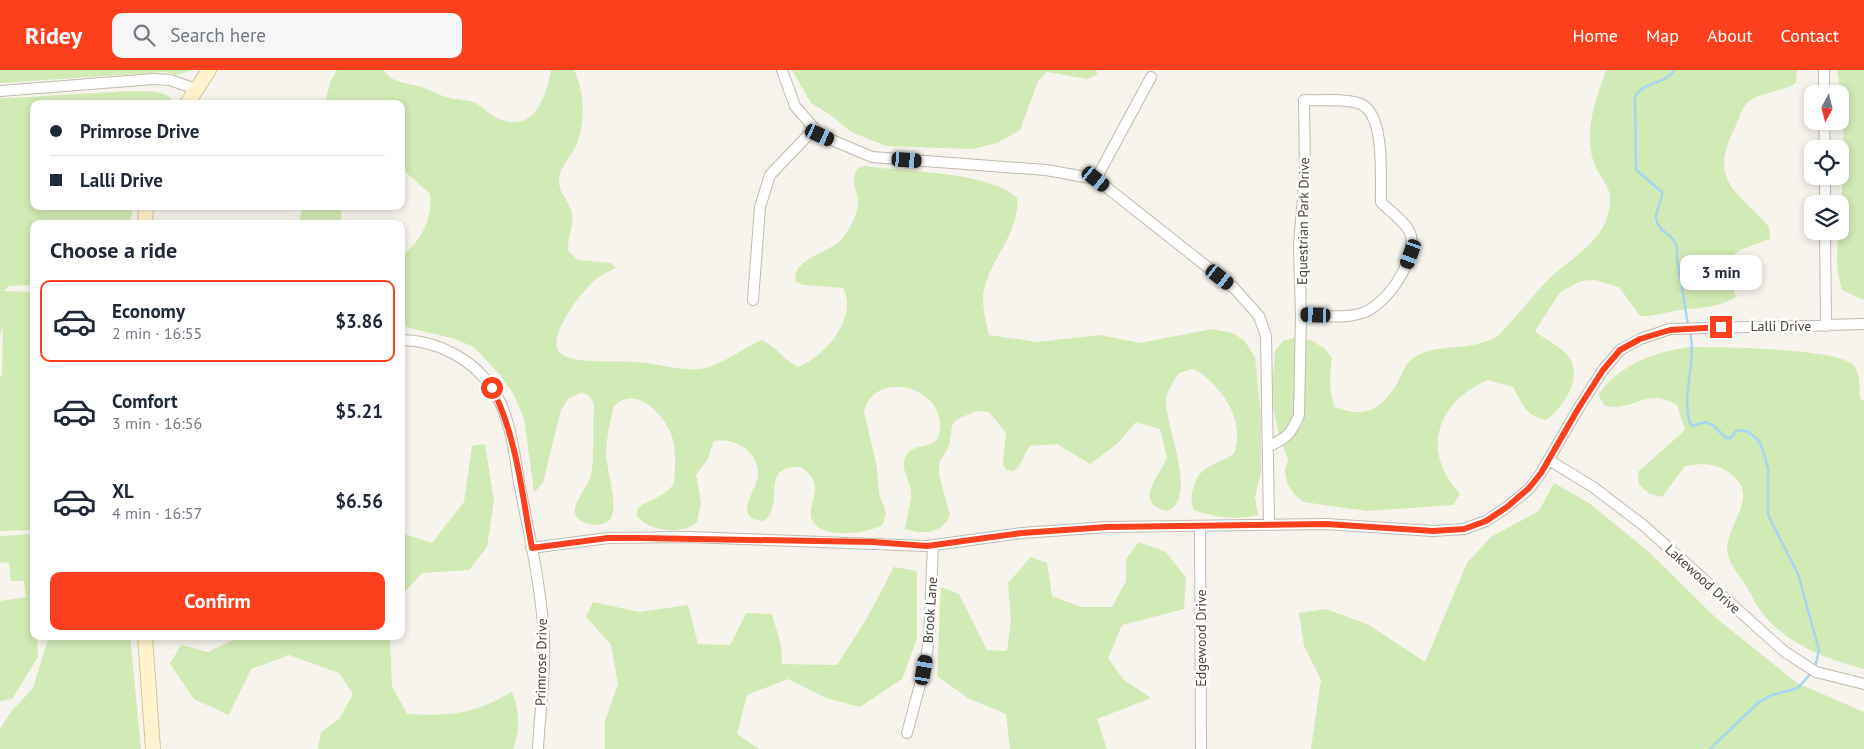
<!DOCTYPE html>
<html lang="en">
<head>
<meta charset="utf-8">
<style>
	body { margin:0; font-family:"PT Sans",sans-serif; background:#f6f6f7; color:#1f2937; height:100vh; display:flex; flex-direction:column; font-size:19px; white-space:nowrap }
	* { box-sizing:border-box; margin:0 }
	p { font-size:16px; color:#747a83 }
	.icon { flex:none; width:28px; height:28px; fill:none; stroke:currentColor; stroke-width:2; stroke-linecap:round; stroke-linejoin:round }
	.map { position:relative; flex:1; overflow:hidden }
	.drawer { position:absolute; left:30px; top:150px; width:375px; height:420px; display:flex; flex-direction:column; background:#fff; border-radius:10px; box-shadow:0 2px 8px #0003 }
	.drawer>* { flex:none }
	.banner { position:absolute; left:30px; top:30px; width:375px; height:110px; border-radius:10px; box-shadow:0 2px 8px #0003; display:grid; align-content:center; height:110px; padding:0 20px; background:#fff }
	.needle { width:32px; rotate:187deg }
	.controls { position:absolute; left:1804px; top:15px; display:grid; gap:10px }
	.controls a { display:grid; place-items:center; width:45px; height:45px; border-radius:10px; background:#fff; box-shadow:0 2px 8px #0003; font-size:25px }
	.end { position:absolute; width:22px; height:22px; margin:-11px; border:6px solid #fc3f1d; background:#fff; box-shadow:0 0 0 2px #fff }
	.from { border-radius:50% }
	.bubble { position:absolute; height:35px; border-radius:10px; background:#fff; box-shadow:0 2px 8px #0003; font-size:16px; font-weight:700; line-height:35px; text-align:center }
	.car { position:absolute; width:15px; height:30px; margin:-15px -8px; border-radius:6px; box-shadow:0 0 4px 1px #0007; background:linear-gradient(#222 24%,#8ab4d8 0 40%,#222 0 76%,#8ab4d8 0 86%,#222 0) }
	.banner b { display:flex; align-items:center; gap:18px; height:48px; font-size:19px }
	.banner b+b { border-top:1px solid #e0e1e3 }
	.banner i { width:12px; height:12px; background:#1f2937 }
	ul { padding:0; list-style:none }
	li { display:flex; align-items:center; gap:15px; height:82px; margin:0 10px 8px; padding:0 10px; border:2px solid transparent; border-radius:10px }
	li div { flex:1 }
	li b { display:block; font-size:19px }
	li em { font-style:normal; font-weight:700 }
	li.active { border-color:#fc3f1d }
	li>.icon { width:45px; height:45px; stroke-width:1.5 }
	h2 { padding:0 20px; font-size:22px; line-height:60px }
	.cta { display:flex; gap:10px; margin-top:auto; padding:10px 20px }
	.cta a { flex:1; height:58px; border-radius:10px; background:#fc3f1d; color:#fff; font-size:20px; font-weight:700; line-height:58px; text-align:center }
	header { display:flex; align-items:center; gap:30px; box-sizing:border-box; height:70px; padding:0 25px; background:#fc3f1d; color:#fff }
	header strong { font-size:24px }
	nav { display:flex; gap:28px; margin-inline-start:auto; font-size:18px }
	.search { width:350px; height:45px; background:#f6f6f7; display:flex; align-items:center; gap:12px; box-sizing:border-box; padding:0 18px; border-radius:10px; color:#747a83; font-size:19px }
	.map>svg:first-child { display:block }
	.green { fill:#d2eab5 }
	.lines { fill:none; stroke-linecap:round; stroke-linejoin:round }
	.stream { stroke:#a9d4f2; stroke-width:2.5 }
	.minor-casing { stroke:#c2bbae; stroke-width:12 }
	.secondary-casing { stroke:#d6c79b; stroke-width:16 }
	.minor { stroke:#fff; stroke-width:10 }
	.secondary { stroke:#fff3cd; stroke-width:14 }
	.route { stroke:#fc3f1d; stroke-width:6 }
	.labels { text-anchor:middle; dominant-baseline:central; stroke-width:5; stroke-linejoin:round; paint-order:stroke }
	.street-label { font-size:14px; fill:#4b4439; stroke:#fff }
</style>
</head>
<body>
<header>
<strong>Ridey</strong>
<div class="search"><svg class="icon" aria-label="search" viewBox="0 0 24 24"><circle cx="10" cy="10" r="6"/><path d="M15 15l6 6"/></svg>Search here</div>
<nav><a>Home</a><a>Map</a><a>About</a><a>Contact</a></nav>
</header>
<div class="map">
<svg width="1864" height="679" viewBox="0 0 1864 679">
	<rect width="100%" height="100%" fill="#f6f3ec"/>
	<!-- green -->
	<path class="green" d="M 0,0 L 193,0 L 176,5 L 165,2 L 0,13 Z
		M 337,0 L 384,0 C 390,14 412,13 424,18 C 432,21 439,25 446,27 C 455,30 464,29 473,32 C 483,36 489,45 499,49 C 535,63 546,27 551,0 L 574,0 C 585,22 586,55 575,78 C 570,87 560,98 559,108 C 557,121 570,131 572,144 C 574,156 567,169 568,181 L 578,190 L 611,193 L 616,198 C 610,201 604,203 599,207 C 585,216 544,268 560,283 C 573,295 618,290 635,292 C 657,293 678,301 700,299 C 722,296 742,278 762,270 C 776,277 784,290 798,297 C 825,287 859,247 843,218 L 804,215 L 796,212 C 790,189 829,183 841,170 C 849,161 859,143 858,131 C 857,117 849,112 858,98 L 864,96 C 904,102 989,101 1017,128 C 1021,164 986,192 983,227 C 983,239 986,253 989,265 L 1038,272 L 1100,265 L 1140,273 L 1212,259 L 1232,263 L 1244,270 L 1255,287 L 1261,345 L 1261,402 L 1255,427 L 1258,445 C 1237,450 1215,448 1194,440 C 1188,428 1194,407 1205,399 C 1214,393 1225,390 1234,384 C 1243,357 1232,334 1214,315 C 1207,308 1202,302 1192,299 L 1179,303 C 1174,310 1166,322 1166,331 C 1165,355 1199,429 1167,441 C 1131,433 1161,405 1167,387 L 1160,359 L 1136,352 L 1117,374 L 1090,394 L 1057,374 L 1030,376 C 1022,385 1024,395 1013,401 L 1006,400 L 1003,394 L 1006,363 L 989,342 L 976,341 L 956,350 L 952,356 L 949,376 L 939,393 L 939,405 L 950,445 C 943,464 922,465 905,459 C 906,447 912,433 911,421 C 910,410 900,399 905,388 C 913,368 940,386 940,355 C 940,315 875,300 864,341 L 877,398 L 879,424 L 886,442 L 883,454 C 869,464 821,470 812,450 C 805,434 829,415 801,397 C 757,396 787,432 764,451 C 730,449 758,418 758,405 C 759,381 734,367 714,371 L 707,390 L 696,405 L 701,432 L 697,452 C 682,465 649,462 637,446 L 637,439 C 649,428 665,428 674,413 C 675,401 676,383 673,370 C 668,348 637,313 614,336 C 610,351 607,366 606,381 C 605,398 624,446 605,453 C 598,456 593,455 586,453 C 559,444 589,419 591,405 C 595,383 592,358 594,336 L 592,329 L 587,324 L 580,323 L 568,329 L 561,340 L 543,413 L 534,422 L 524,348 L 513,323 L 501,306 L 474,277 L 452,268 L 401,256 L 401,186 C 421,172 433,149 430,124 L 401,98 L 401,34 L 325,34 L 330,12 Z
		M 792,0 L 1095,0 L 1098,4 L 1087,9 L 1047,2 L 1038,11 L 1020,60 L 997,73 L 972,79 L 886,76 L 851,62 L 832,46 L 811,33 Z
		M 1606,0 L 1797,0 L 1796,13 C 1782,22 1756,23 1747,33 C 1740,41 1737,55 1732,64 C 1709,113 1741,124 1769,157 L 1770,169 C 1730,184 1719,183 1736,227 C 1717,239 1696,237 1675,241 C 1662,243 1653,247 1640,246 L 1619,217 L 1594,210 L 1581,211 L 1560,222 L 1535,261 C 1545,270 1561,276 1569,287 C 1583,308 1564,337 1546,350 C 1525,346 1523,334 1513,317 L 1488,310 C 1437,331 1420,382 1460,424 L 1453,435 L 1367,441 L 1303,432 L 1294,424 L 1287,413 L 1285,401 L 1288,389 L 1279,366 L 1274,341 L 1272,318 L 1275,281 L 1283,271 L 1296,267 L 1311,270 L 1324,278 L 1332,288 C 1330,305 1328,320 1335,337 C 1366,349 1381,340 1398,312 C 1402,304 1405,294 1412,289 C 1434,271 1474,284 1500,264 C 1517,246 1533,225 1551,207 C 1576,184 1611,167 1610,128 C 1610,115 1598,105 1594,93 C 1583,62 1596,29 1606,0 Z
		M 1837,0 L 1864,0 L 1864,230 L 1842,220 C 1832,191 1840,163 1841,134 C 1844,94 1846,38 1837,0 Z
		M 139,21 C 151,22 166,20 172,31 L 170,34 L 34,34 L 34,136 L 134,136 L 129,154 L 34,154 L 34,215 L 9,216 L 4,221 L 34,222 L 34,460 L 0,461 L 0,306 L 2,306 L 3,255 L 0,265 L 0,28 C 47,27 93,22 139,21 Z
		M 303,136 L 342,136 L 340,154 L 299,154 Z
		M 1690,277 C 1716,277 1838,278 1853,295 C 1861,304 1859,317 1860,328 L 1864,331 L 1864,599 C 1830,590 1796,578 1770,552 C 1759,542 1753,527 1745,514 C 1740,506 1730,495 1728,485 C 1721,458 1763,428 1731,404 C 1717,393 1703,393 1685,396 L 1662,427 L 1650,424 L 1639,415 L 1638,402 L 1685,360 L 1677,335 C 1646,316 1635,342 1605,336 L 1598,325 C 1620,294 1654,282 1690,277 Z
		M 485,374 L 494,431 L 487,477 L 469,500 L 422,503 L 401,526 L 401,463 L 432,473 L 464,432 L 472,376 Z
		M 1554,413 L 1589,433 L 1649,482 L 1716,548 L 1797,613 L 1864,642 L 1864,679 L 1311,679 L 1321,610 L 1304,576 L 1299,543 L 1326,539 L 1369,555 L 1425,592 L 1467,493 L 1491,467 L 1539,441 Z
		M 34,464 L 34,566 L 37,566 L 38,587 L 12,629 L 0,631 L 0,531 L 26,527 L 24,511 L 11,511 L 9,493 L 0,492 L 0,466 Z
		M 1139,472 L 1166,482 L 1186,508 L 1184,539 L 1122,555 L 1108,588 L 1124,610 L 1151,628 L 1097,649 L 1107,679 L 1010,679 L 1006,644 L 968,628 L 937,606 L 941,517 L 959,524 L 987,580 L 1007,581 L 1011,550 L 1008,513 L 1031,487 L 1047,493 L 1052,526 L 1081,537 L 1112,537 L 1126,511 L 1126,489 Z
		M 894,497 L 917,501 L 917,569 L 902,609 L 860,637 L 826,628 L 788,609 L 747,625 L 737,664 L 759,679 L 605,679 L 605,651 L 618,614 L 611,575 L 586,547 L 593,532 L 639,542 L 688,535 L 698,574 L 730,575 L 746,543 L 772,544 L 781,575 L 782,594 L 837,595 L 867,548 Z
		M 49,566 L 130,566 L 141,679 L 0,679 L 0,659 L 10,643 L 33,618 Z
		M 242,566 L 390,566 L 392,616 L 407,644 C 454,646 471,645 512,622 C 520,643 520,658 513,679 L 318,679 L 321,662 L 339,649 L 353,624 L 339,603 L 289,585 L 251,599 L 229,645 L 194,629 L 170,594 L 181,575 L 208,582 Z"/>
	<g class="lines">
		<!-- stream -->
		<path class="stream" d="M 1675,0 C 1663,16 1641,12 1635,27 L 1636,100 L 1662,122 C 1663,131 1653,143 1657,152 C 1663,168 1679,162 1677,188 L 1688,255
			M 1690,262 C 1697,288 1681,327 1690,353 L 1693,356 L 1705,352 L 1713,355 L 1726,368 L 1731,368 L 1735,362 L 1738,360 L 1749,362 L 1759,371 L 1764,383 L 1768,399 L 1768,445 L 1798,504 L 1819,580 L 1815,598
			M 1710,679 L 1759,632 L 1772,625 L 1798,618 L 1812,602"/>
		<defs>
			<path id="minor" d="M 782,0 L 795,36 L 820,65 L 872,87 L 1046,100 L 1096,109 L 1234,218 L 1259,246 L 1266,266 L 1269,455
				M 1824,0 L 1824,24
				M 0,21 L 154,9 L 170,10 L 196,19
				M 1824,51 L 1825,79
				M 1825,106 L 1825,134
				M 1096,109 L 1151,7
				M 1825,161 L 1826,256
				M 753,230 L 760,137 L 770,105 L 814,59
				M 401,270 C 436,270 473,289 492,318 C 510,344 514,381 519,412 C 528,459 539,506 543,554 C 547,595 540,638 538,679
				M 1268,377 C 1286,368 1291,365 1299,345 L 1301,245 L 1299,175 L 1305,103 L 1304,30 C 1319,31 1347,28 1361,34 C 1386,46 1380,109 1381,132 C 1389,141 1409,154 1411,166 C 1416,192 1385,238 1359,244 C 1341,249 1320,245 1301,245
				M 1549,390 L 1593,417 L 1643,455 L 1785,582 L 1816,602 L 1864,614
				M 1200,457 L 1201,679
				M 531,478 L 608,468 L 689,467 L 927,476 L 1022,463 L 1107,457 L 1326,454 L 1433,461 L 1464,459 L 1486,451 L 1507,437 L 1529,419 L 1541,403 L 1578,339 L 1603,300 L 1620,280 L 1640,269 L 1670,259 L 1864,254
				M 907,663 L 924,600 L 929,570 L 933,475"/>
			<path id="secondary" d="M 187,34 L 209,0
				M 145,154 L 146,136
				M 145,566 L 153,679"/>
		</defs>
		<!-- minor casing -->
		<use href="#minor" class="minor-casing"/>
		<!-- secondary casing -->
		<use href="#secondary" class="secondary-casing"/>
		<!-- minor -->
		<use href="#minor" class="minor"/>
		<!-- secondary -->
		<use href="#secondary" class="secondary"/>
	</g>
	<g class="lines">
		<!-- route -->
		<path class="route" d="M 492,318 C 517,367 522,425 532,478 L 608,468 L 640,468 L 873,472 L 927,476 L 1022,463 L 1107,457 L 1326,454 L 1433,461 L 1464,459 L 1486,451 L 1507,437 L 1529,418 L 1541,403 L 1578,339 L 1603,300 L 1620,280 L 1640,269 L 1670,260 L 1721,257"/>
	</g>
	<g class="labels">
		<!-- street labels -->
		<g class="street-label">
			<text transform="translate(1303 151) rotate(-89)">Equestrian Park Drive</text>
			<text x="1781" y="256">Lalli Drive</text>
			<text transform="translate(1703 509) rotate(42)">Lakewood Drive</text>
			<text transform="translate(930 540) rotate(-86)">Brook Lane</text>
			<text transform="translate(1201 568) rotate(-90)">Edgewood Drive</text>
			<text transform="translate(541 592) rotate(-89)">Primrose Drive</text>
		</g>
	</g>
</svg>
<div class="controls">
<a><svg class="needle" viewBox="-14 -14 28 28"><path d="M0-13l5 13h-10z" fill="#e53935"/><path d="M0 13l5-13h-10z" fill="#747a83"/></svg></a>
<a><svg class="icon" aria-label="locate" viewBox="0 0 24 24"><circle cx="12" cy="12" r="6"/><path d="M12 2v4M12 18v4M2 12h4M18 12h4"/></svg></a>
<a><svg class="icon" aria-label="layers" viewBox="0 0 24 24"><path d="M12 4l9 5-9 5-9-5zM3 14l9 5 9-5"/></svg></a>
</div>
<i class="end from" style="left:492px;top:318px"></i>
<i class="end" style="left:1721px;top:257px"></i>
<div class="bubble" style="left:1680px;top:185px;width:82px">3 min</div>
<i class="car" style="left:820px;top:65px;rotate:115deg"></i>
<i class="car" style="left:907px;top:90px;rotate:94deg"></i>
<i class="car" style="left:1096px;top:109px;rotate:129deg"></i>
<i class="car" style="left:1411px;top:184px;rotate:200deg"></i>
<i class="car" style="left:1220px;top:207px;rotate:128deg"></i>
<i class="car" style="left:1316px;top:245px;rotate:272deg"></i>
<i class="car" style="left:924px;top:600px;rotate:10deg"></i>
<div class="banner">
<b><i class="from"></i>Primrose Drive</b>
<b><i></i>Lalli Drive</b>
</div>
<section class="drawer">
<h2>Choose a ride</h2>
<ul>
<li class="active"><svg class="icon" aria-label="car" viewBox="0 0 24 24"><path d="M5 17H2v-5l4-1 3-4h7l3 4 3 1v5h-3M9 17h6M6 11h13"/><circle cx="7" cy="17" r="2"/><circle cx="17" cy="17" r="2"/></svg><div><b>Economy</b><p>2 min · 16:55</p></div><em>$3.86</em></li>
<li><svg class="icon" aria-label="car" viewBox="0 0 24 24"><path d="M5 17H2v-5l4-1 3-4h7l3 4 3 1v5h-3M9 17h6M6 11h13"/><circle cx="7" cy="17" r="2"/><circle cx="17" cy="17" r="2"/></svg><div><b>Comfort</b><p>3 min · 16:56</p></div><em>$5.21</em></li>
<li><svg class="icon" aria-label="car" viewBox="0 0 24 24"><path d="M5 17H2v-5l4-1 3-4h7l3 4 3 1v5h-3M9 17h6M6 11h13"/><circle cx="7" cy="17" r="2"/><circle cx="17" cy="17" r="2"/></svg><div><b>XL</b><p>4 min · 16:57</p></div><em>$6.56</em></li>
</ul>
<div class="cta"><a>Confirm</a></div>
</section>
</div>
</body>
</html>
